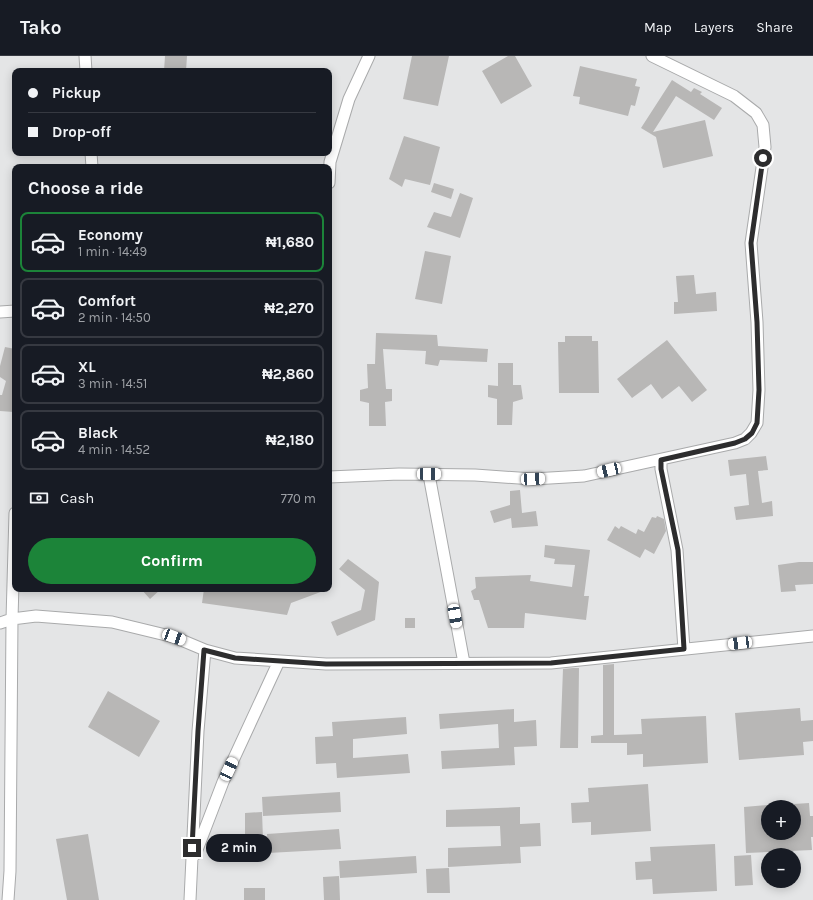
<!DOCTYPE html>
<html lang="en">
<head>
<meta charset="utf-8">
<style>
	body { margin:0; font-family:Karla,sans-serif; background:#242831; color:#f1f3f6; height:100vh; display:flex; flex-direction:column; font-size:15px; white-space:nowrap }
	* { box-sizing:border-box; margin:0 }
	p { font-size:13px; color:#9ea1a6 }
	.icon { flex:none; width:22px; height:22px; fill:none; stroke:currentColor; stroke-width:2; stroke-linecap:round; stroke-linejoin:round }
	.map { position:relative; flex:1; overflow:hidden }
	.sheet { position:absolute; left:12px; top:108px; width:320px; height:428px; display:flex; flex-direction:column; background:#171b24; border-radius:8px; box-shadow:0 2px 10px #0003 }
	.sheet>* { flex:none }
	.guide { position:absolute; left:12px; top:12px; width:320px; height:88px; border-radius:8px; box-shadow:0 2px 10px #0003; display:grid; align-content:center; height:88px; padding:0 16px; background:#171b24 }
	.fabs { position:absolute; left:761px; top:744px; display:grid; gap:8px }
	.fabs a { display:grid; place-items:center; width:40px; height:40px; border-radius:50%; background:#171b24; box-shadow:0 2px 10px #0003; font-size:20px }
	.end { position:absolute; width:18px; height:18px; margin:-9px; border:5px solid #2d2d2e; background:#fff; box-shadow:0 0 0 2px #fff }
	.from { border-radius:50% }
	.bubble { position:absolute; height:28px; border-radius:14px; background:#171b24; box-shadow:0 2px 10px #0003; font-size:13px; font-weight:700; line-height:28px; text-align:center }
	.car { position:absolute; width:12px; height:24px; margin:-12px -6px; border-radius:5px; box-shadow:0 0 3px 1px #0007; background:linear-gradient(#fff 24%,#345 0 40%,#fff 0 76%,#345 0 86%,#fff 0) }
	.guide b { display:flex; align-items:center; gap:14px; height:38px; font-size:15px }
	.guide b+b { border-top:1px solid #363941 }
	.guide i { width:10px; height:10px; background:#f1f3f6 }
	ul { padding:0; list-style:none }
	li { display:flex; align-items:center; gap:12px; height:60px; margin:0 8px 6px; padding:0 8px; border:2px solid #363941; border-radius:8px }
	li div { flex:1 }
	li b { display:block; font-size:15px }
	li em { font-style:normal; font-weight:700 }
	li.selected { border-color:#1c8439 }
	li>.icon { width:36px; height:36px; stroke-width:1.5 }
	h2 { padding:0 16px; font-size:18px; line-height:48px }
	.pay { display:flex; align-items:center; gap:10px; height:44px; padding:0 16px; font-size:15px }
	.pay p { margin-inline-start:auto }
	.button { display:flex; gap:8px; margin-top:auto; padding:8px 16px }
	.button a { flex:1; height:46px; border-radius:24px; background:#1c8439; color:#fff; font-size:16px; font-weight:700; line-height:46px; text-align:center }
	header { display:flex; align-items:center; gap:24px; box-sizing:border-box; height:56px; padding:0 20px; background:#171b24; border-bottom:1px solid #363941 }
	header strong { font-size:19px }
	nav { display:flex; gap:22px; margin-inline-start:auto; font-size:14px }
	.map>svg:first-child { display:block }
	.building { fill:#b8b7b6 }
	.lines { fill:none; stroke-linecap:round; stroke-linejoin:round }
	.minor-casing { stroke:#a9aaab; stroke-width:13 }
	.minor { stroke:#fff; stroke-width:11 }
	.route { stroke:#2d2d2e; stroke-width:5 }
</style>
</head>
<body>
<header>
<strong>Tako</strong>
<nav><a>Map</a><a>Layers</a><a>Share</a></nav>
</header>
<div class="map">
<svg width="813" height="844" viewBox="0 0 813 844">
	<rect width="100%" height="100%" fill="#e4e5e6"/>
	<!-- building -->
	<path class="building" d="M 165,0 L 187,0 L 186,15 L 164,15 Z
		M 412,0 L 449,0 L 438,50 L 403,43 Z
		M 508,0 L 515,0 L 532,30 L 501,48 L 482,15 Z
		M 580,10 L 637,23 L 635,30 L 640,31 L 635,50 L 631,49 L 628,60 L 579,48 L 580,41 L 573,40 Z
		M 672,24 L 691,36 L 694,32 L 702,36 L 700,38 L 722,52 L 714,64 L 676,40 L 653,76 L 705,64 L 713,100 L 663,112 L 656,81 L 641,72 Z
		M 404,80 L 440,91 L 430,129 L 405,123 L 402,131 L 389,123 Z
		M 434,127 L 454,133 L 451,143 L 431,136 Z
		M 460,137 L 473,142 L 460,182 L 427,171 L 434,156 L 451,161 Z
		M 425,195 L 451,200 L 442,248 L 415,243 Z
		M 694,219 L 696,238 L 716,236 L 717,255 L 674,258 L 674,246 L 678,246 L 676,220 Z
		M 376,277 L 437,279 L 438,290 L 488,293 L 487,306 L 440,304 L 438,310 L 425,308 L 426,295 L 383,293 L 386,333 L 392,333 L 392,345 L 385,346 L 386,370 L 369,370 L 369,347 L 360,345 L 360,334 L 368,332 L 367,308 L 375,308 Z
		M 565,280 L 592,280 L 592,285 L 598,285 L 599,337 L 559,337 L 558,286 L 565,286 Z
		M 667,284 L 707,334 L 692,346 L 679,330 L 662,343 L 651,328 L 632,342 L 617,323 Z
		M 5,291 L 15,293 L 15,351 L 14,356 L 0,355 L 0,339 L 2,339 L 6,325 L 0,321 L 0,310 Z
		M 498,307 L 513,307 L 513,329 L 521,329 L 523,343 L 513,346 L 512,369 L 497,369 L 497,343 L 488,341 L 488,329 L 498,330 Z
		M 766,400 L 768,414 L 758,415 L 762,447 L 772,445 L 773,460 L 736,464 L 734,451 L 749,449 L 746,418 L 730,420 L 728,404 Z
		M 520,434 L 522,457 L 536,455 L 538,470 L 512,472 L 511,462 L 494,467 L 490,455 L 510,449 L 510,435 Z
		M 657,460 L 664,463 L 666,475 L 654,498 L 645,493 L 640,502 L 607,484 L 615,470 L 619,473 L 621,470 L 636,478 L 638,473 L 644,476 L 652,461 L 656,462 Z
		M 545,489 L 590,494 L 584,540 L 589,540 L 586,564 L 525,557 L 524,572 L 488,572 L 479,544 L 474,544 L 471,535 L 476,532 L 475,521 L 531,519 L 530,525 L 572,531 L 575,509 L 554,508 L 555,503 L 544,501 Z
		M 348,503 L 379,526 L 375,564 L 337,580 L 331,566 L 361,554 L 365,534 L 339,513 Z
		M 799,506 L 813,506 L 813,528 L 795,529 L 796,535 L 781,536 L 778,509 Z
		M 141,533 L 161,533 L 150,543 Z
		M 204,533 L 326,533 L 326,534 L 291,547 L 287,559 L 202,547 Z
		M 405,562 L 415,562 L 415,572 L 405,572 Z
		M 614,608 L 614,679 L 642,678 L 641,663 L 706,660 L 708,707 L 643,711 L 643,698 L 627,699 L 627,687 L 591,687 L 591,680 L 603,679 L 603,609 Z
		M 573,612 L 579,612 L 578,692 L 560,692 L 563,613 Z
		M 108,635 L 160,665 L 139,701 L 88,671 Z
		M 800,652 L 801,665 L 813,664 L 813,685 L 803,686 L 804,699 L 739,704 L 735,657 Z
		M 514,653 L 514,666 L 536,664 L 537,690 L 514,691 L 515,709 L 442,713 L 441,695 L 499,692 L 498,668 L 440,673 L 439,658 Z
		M 406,661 L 407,678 L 353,683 L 353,702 L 408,698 L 410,717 L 337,722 L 336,707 L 316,708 L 315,681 L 333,680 L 332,666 Z
		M 648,728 L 651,775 L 591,779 L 591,766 L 572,767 L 571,747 L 589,746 L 588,732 Z
		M 340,736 L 341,756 L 263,760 L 262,741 Z
		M 809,747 L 810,760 L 813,760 L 813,781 L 811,781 L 812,794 L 746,797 L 744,751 L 768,749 L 768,777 L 794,777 L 794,748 Z
		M 520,751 L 520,768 L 540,767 L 541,790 L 520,791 L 521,807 L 448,811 L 448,792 L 501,790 L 500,770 L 446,771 L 446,754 Z
		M 262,756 L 263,783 L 245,783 L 245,757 Z
		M 339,773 L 341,793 L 268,797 L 267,778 Z
		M 88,778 L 99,844 L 67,844 L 56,783 Z
		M 715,788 L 717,835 L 653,838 L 652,823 L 636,824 L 635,806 L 651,805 L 650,791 Z
		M 751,799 L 753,829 L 735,830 L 734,800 Z
		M 416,800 L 417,817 L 340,822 L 339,805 Z
		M 449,812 L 450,837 L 427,837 L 426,813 Z
		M 339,820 L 340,844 L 324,844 L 323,821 Z
		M 244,832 L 265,832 L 265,844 L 244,844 Z"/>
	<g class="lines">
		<defs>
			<path id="minor" d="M 85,0 L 86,15
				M 91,97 L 92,111
				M 329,127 L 330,106 L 349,43 L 369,0
				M 0,256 L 15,255
				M 661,404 L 661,413 L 677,494 L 684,593
				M 429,419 L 464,607
				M 329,421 L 399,418 L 475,419 L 533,423 L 584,420 L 735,387 L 745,383 L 751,377 L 757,367 L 759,334 L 757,266 L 751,187 L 765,91 L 763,69 L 756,57 L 734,40 L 652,0
				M 0,567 L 12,563 L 36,560 L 112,566 L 174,581 L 205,594 L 235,602 L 326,608 L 551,607 L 813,580
				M 195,799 L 223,726 L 279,605
				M 8,844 L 10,815 L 12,563 L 15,457
				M 190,844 L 198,675 L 205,594"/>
		</defs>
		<!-- minor casing -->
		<use href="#minor" class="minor-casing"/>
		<!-- minor -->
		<use href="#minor" class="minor"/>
	</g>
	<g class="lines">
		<!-- route -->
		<path class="route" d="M 192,792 L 198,675 L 204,594 L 235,602 L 326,608 L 551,607 L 684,593 L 678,494 L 661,413 L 661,404 L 735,387 L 745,383 L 752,377 L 757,367 L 759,334 L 757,266 L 751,187 L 763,102"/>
	</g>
</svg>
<div class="fabs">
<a>+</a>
<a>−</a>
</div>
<i class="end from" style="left:763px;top:102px"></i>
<i class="end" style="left:192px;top:792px"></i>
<div class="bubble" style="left:206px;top:778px;width:66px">2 min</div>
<i class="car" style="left:609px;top:414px;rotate:257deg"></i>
<i class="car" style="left:429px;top:418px;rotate:90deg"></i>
<i class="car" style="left:533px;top:423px;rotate:87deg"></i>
<i class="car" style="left:455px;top:560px;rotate:170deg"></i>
<i class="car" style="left:174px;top:581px;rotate:110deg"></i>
<i class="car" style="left:740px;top:587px;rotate:263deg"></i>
<i class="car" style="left:229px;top:713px;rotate:25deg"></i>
<div class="guide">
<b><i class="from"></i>Pickup</b>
<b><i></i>Drop-off</b>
</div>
<section class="sheet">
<h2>Choose a ride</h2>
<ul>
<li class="selected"><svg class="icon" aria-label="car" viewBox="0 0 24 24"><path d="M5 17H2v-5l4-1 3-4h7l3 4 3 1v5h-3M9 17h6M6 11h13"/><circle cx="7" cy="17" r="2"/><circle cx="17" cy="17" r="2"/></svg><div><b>Economy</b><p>1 min · 14:49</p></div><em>₦1,680</em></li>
<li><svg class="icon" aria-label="car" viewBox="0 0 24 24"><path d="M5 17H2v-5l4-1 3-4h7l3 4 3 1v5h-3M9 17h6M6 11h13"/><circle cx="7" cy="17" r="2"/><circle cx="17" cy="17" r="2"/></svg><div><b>Comfort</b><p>2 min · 14:50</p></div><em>₦2,270</em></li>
<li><svg class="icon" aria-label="car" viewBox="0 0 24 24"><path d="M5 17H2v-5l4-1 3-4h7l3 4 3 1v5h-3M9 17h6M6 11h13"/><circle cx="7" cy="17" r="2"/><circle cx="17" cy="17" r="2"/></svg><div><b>XL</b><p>3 min · 14:51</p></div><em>₦2,860</em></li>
<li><svg class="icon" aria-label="car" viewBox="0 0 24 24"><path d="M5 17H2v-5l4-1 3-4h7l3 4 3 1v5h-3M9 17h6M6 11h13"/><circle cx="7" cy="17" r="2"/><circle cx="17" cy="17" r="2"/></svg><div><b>Black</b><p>4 min · 14:52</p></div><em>₦2,180</em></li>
</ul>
<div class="pay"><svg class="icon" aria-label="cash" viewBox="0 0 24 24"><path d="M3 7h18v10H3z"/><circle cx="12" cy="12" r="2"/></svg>Cash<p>770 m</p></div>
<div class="button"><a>Confirm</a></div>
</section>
</div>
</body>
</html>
